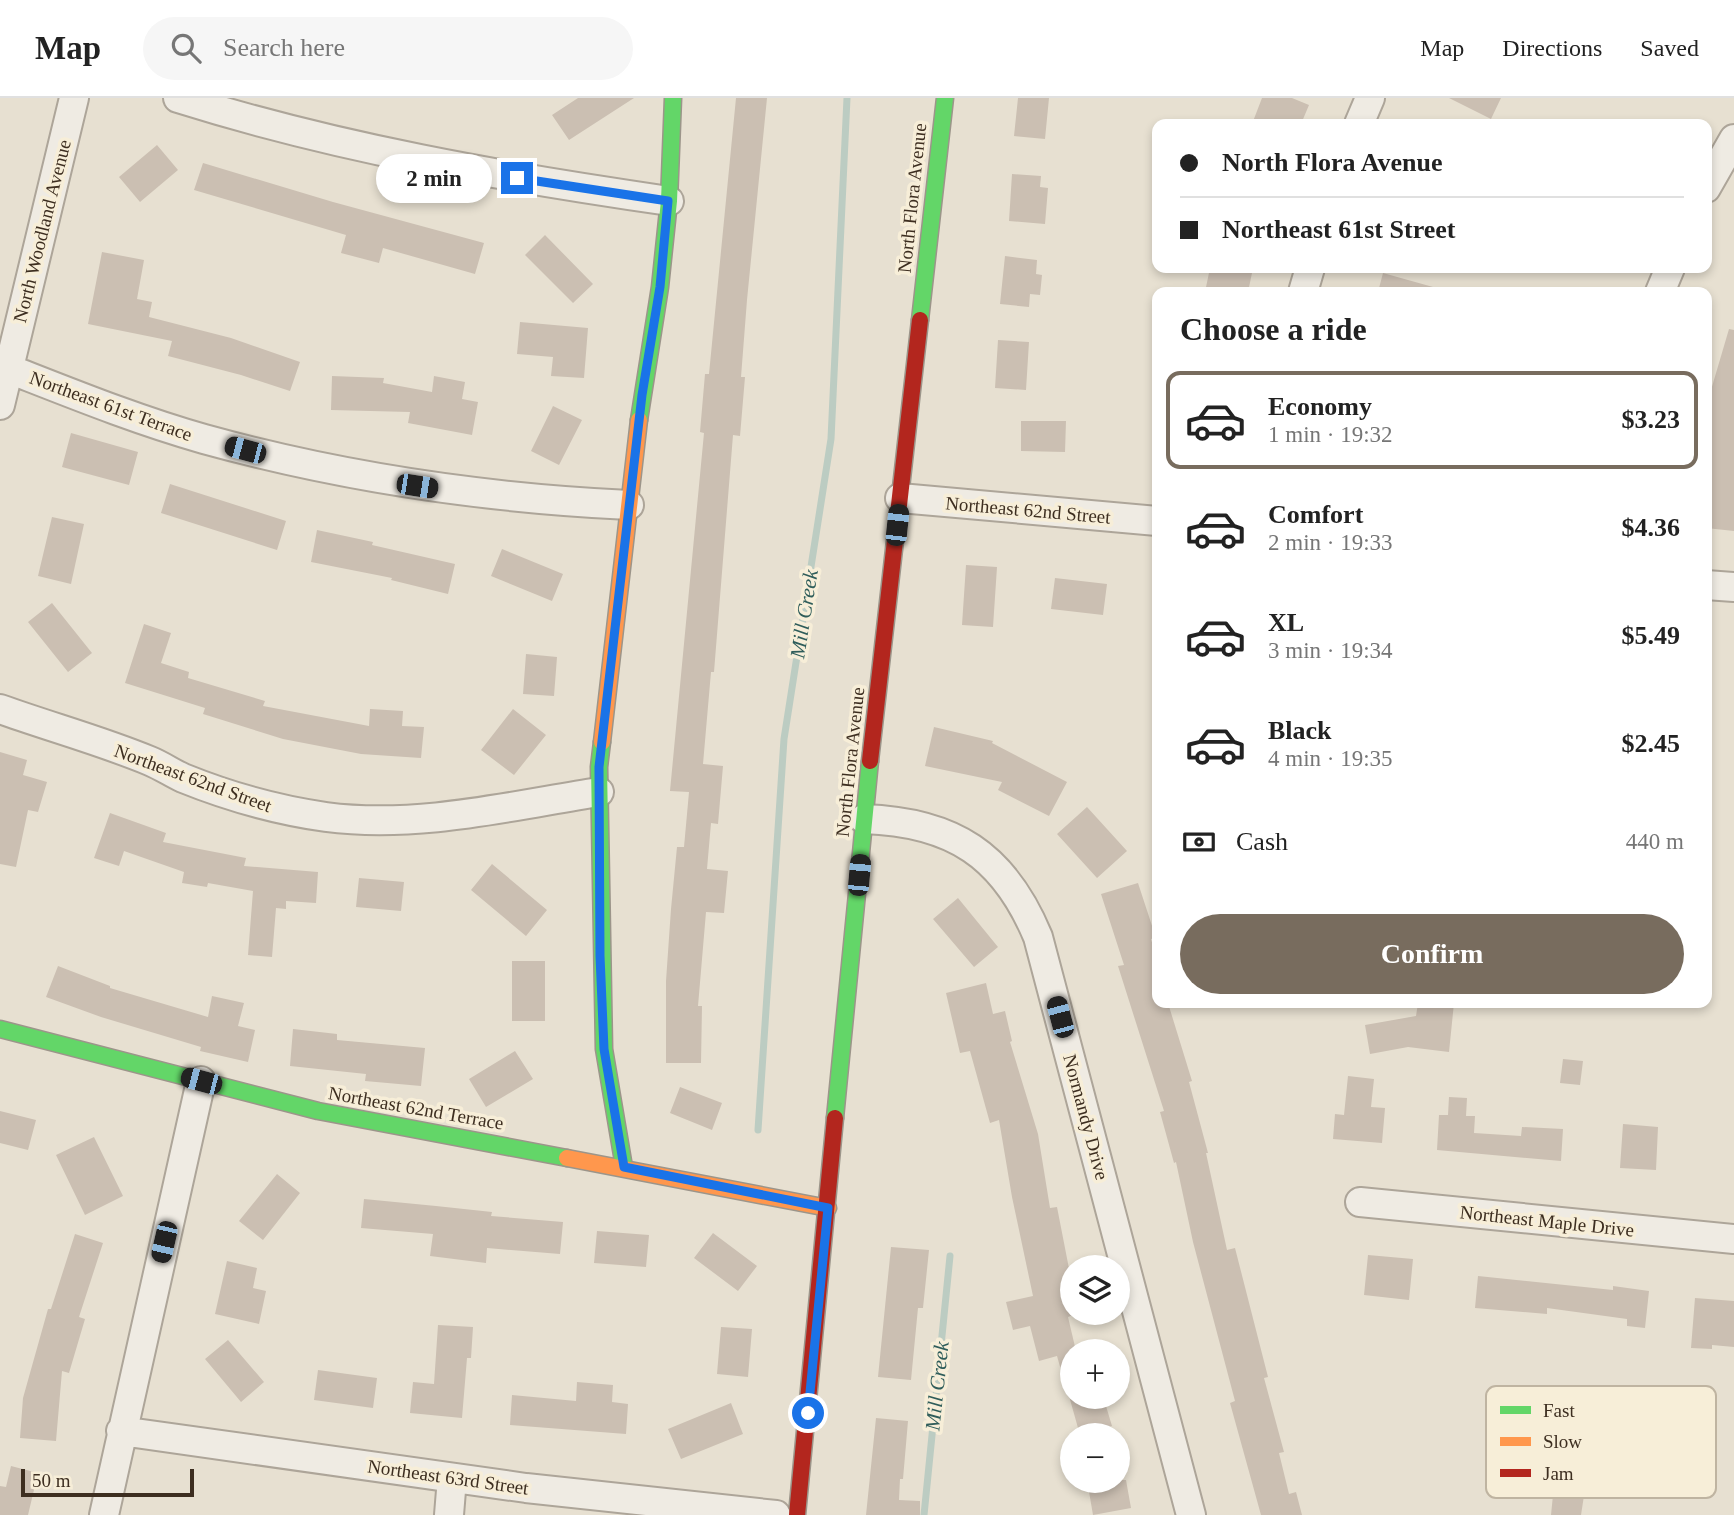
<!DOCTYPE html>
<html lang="en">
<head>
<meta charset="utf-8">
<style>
	body { margin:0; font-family:Georgia,serif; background:#f6f6f6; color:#222; height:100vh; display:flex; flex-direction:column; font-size:26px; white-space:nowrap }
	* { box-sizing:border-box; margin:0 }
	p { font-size:23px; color:#767676 }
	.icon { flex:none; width:38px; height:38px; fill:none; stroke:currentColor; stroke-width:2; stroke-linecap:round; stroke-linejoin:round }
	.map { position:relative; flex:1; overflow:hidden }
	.drawer { position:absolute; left:1152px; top:189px; width:560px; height:721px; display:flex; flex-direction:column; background:#fff; border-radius:14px; box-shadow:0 4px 10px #0003 }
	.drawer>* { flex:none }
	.banner { position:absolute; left:1152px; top:21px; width:560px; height:154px; border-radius:14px; box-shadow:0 4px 10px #0003; display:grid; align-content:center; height:154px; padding:0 28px; background:#fff }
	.controls { position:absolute; left:1060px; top:1157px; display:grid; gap:14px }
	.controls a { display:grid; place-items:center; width:70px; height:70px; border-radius:50%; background:#fff; box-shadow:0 4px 10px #0003; font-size:35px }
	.scale { position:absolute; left:21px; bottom:18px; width:173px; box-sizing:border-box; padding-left:7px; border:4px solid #3d2e20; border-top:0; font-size:19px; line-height:24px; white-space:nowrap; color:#3d2e20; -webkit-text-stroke:5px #f7eed8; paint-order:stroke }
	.end { position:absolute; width:32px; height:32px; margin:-16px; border:9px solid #1a73e8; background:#fff; box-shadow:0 0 0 4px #fff }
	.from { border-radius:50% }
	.bubble { position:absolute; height:49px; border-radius:24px; background:#fff; box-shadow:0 4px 10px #0003; font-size:23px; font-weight:800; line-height:49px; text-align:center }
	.car { position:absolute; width:21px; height:42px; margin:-21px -10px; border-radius:9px; box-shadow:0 0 5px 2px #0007; background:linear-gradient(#222 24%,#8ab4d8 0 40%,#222 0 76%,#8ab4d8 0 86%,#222 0) }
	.banner b { display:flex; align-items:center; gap:24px; height:66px; font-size:26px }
	.banner b+b { border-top:2px solid #e0e0e0 }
	.banner i { width:18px; height:18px; background:#222 }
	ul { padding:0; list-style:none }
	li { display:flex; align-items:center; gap:21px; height:98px; margin:0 14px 10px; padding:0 14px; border:4px solid transparent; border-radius:14px }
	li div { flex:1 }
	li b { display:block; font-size:26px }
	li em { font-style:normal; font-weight:800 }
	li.active { border-color:#786c5e }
	li>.icon { width:63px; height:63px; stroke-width:1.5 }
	h2 { padding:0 28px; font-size:32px; line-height:84px }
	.pay { display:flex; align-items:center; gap:18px; height:77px; padding:0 28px; font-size:26px }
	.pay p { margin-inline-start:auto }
	.cta { display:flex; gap:14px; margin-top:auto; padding:14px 28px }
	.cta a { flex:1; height:80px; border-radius:42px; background:#786c5e; color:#fff; font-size:28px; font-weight:800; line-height:80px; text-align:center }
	header { display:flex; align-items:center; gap:42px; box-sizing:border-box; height:98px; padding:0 35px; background:#fff; border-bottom:2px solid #e0e0e0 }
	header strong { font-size:33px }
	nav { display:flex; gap:38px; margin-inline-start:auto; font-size:24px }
	.search { width:490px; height:63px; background:#f6f6f6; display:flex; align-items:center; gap:18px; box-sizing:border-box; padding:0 24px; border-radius:38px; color:#767676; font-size:26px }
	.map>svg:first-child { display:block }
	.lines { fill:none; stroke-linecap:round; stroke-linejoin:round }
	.stream { stroke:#bcccc2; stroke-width:7 }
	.building { fill:#cbbfb2 }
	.street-casing { stroke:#ada599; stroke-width:32 }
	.fast-casing { stroke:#9c958a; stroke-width:19 }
	.slow-casing { stroke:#9c958a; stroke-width:19 }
	.jam-casing { stroke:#9c958a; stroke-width:19 }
	.street { stroke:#efebe3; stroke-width:28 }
	.fast { stroke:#63d668; stroke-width:16 }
	.slow { stroke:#ff974d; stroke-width:16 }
	.jam { stroke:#b3261e; stroke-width:16 }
	.route { stroke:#1a73e8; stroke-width:9 }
	.labels { text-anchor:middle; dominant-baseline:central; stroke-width:7; stroke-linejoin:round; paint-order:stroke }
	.street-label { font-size:19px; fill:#3d2e20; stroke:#f7eed8 }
	.water-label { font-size:21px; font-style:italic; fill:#2f5d5a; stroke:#f7eed8 }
	.key { fill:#f7eed8; stroke:#bfb4a1; stroke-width:2 }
	.key-label { font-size:19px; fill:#3d2e20 }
</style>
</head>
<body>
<header>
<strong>Map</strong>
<div class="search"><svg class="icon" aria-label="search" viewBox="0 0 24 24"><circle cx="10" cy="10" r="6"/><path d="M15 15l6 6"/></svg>Search here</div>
<nav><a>Map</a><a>Directions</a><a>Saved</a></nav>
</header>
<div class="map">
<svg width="1734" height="1417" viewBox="0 0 1734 1417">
	<rect width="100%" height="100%" fill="#e7e0d1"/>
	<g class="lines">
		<!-- stream -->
		<path class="stream" d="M 758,1032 L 784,641 L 831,341 L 847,0
			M 924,1417 L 950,1158"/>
	</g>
	<!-- building -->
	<path class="building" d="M 578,0 L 634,0 L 569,42 L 552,17 Z
		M 736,0 L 767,0 L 747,202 L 741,279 L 745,279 L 740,338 L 733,337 L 714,574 L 711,574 L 703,666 L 723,668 L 718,726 L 711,725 L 707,771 L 728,773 L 724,815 L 706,814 L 698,908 L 702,908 L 701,965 L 666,965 L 666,883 L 671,811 L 677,749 L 684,749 L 689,694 L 670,693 L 704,335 L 700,334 L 705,276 L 709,276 Z
		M 1018,0 L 1049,0 L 1045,41 L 1014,38 Z
		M 1262,0 L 1292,0 L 1309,7 L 1301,26 L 1252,26 Z
		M 1449,0 L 1501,0 L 1491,21 Z
		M 157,47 L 178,72 L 140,104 L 119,79 Z
		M 203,65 L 333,104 L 484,145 L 475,176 L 383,150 L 379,165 L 341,155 L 346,137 L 194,92 Z
		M 1012,76 L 1041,78 L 1040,89 L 1048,90 L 1045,126 L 1009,123 Z
		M 545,137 L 593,186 L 573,205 L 525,157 Z
		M 102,154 L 144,162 L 137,201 L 152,204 L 149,219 L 231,240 L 300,264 L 290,293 L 241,277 L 168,258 L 172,243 L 88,226 Z
		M 1005,158 L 1037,162 L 1036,176 L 1042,177 L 1040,197 L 1030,196 L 1029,209 L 1000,206 Z
		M 1210,170 L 1228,170 L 1252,175 L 1248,194 L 1205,194 Z
		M 1383,175 L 1433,189 L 1432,194 L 1378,194 Z
		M 520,224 L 588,230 L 584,280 L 551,278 L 553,259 L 517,256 Z
		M 1729,231 L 1734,232 L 1734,433 L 1706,430 L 1706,309 Z
		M 998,242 L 1029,244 L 1026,292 L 995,290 Z
		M 332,278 L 384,280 L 383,285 L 432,294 L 434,278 L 465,284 L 462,301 L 478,304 L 472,337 L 408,325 L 410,314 L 331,312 Z
		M 553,308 L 582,322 L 559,367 L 531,353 Z
		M 1021,323 L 1066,323 L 1065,354 L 1021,353 Z
		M 71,335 L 138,354 L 129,387 L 62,369 Z
		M 170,386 L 286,423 L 277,452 L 161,415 Z
		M 52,419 L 84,426 L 71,486 L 38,478 Z
		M 317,432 L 373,444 L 372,447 L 455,466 L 448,496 L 391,482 L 392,480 L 311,464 Z
		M 502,451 L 563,476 L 552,503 L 491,478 Z
		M 966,467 L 997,469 L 993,529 L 962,527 Z
		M 1055,480 L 1107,486 L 1103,517 L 1051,511 Z
		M 52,505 L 92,555 L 68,574 L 28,524 Z
		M 144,526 L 171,535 L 161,565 L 189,574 L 188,580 L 265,603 L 263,608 L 369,628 L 370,611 L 403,613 L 402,628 L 424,629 L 421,660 L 361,656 L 283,641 L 203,616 L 205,610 L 125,585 Z
		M 526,556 L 557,559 L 554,598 L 523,596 Z
		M 513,611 L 546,637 L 514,677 L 481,652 Z
		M 934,629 L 993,643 L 992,645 L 1067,684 L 1049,718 L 998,692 L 1002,684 L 925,668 Z
		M 0,654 L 27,662 L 23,677 L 47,684 L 38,714 L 28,712 L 16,769 L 0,766 Z
		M 1087,709 L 1127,753 L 1097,780 L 1057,736 Z
		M 110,715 L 166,735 L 163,744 L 246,760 L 244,768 L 318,774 L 316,805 L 286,803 L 286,811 L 276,810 L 272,859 L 248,857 L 253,793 L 208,785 L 207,789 L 182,785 L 184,774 L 124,753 L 119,768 L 94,760 Z
		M 492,766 L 547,812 L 526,838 L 471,792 Z
		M 359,780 L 404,784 L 401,813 L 356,809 Z
		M 1138,785 L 1156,840 L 1151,841 L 1157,861 L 1157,905 L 1168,905 L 1192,983 L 1189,984 L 1208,1055 L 1206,1055 L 1227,1152 L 1235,1150 L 1268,1279 L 1264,1280 L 1284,1354 L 1279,1355 L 1289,1396 L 1296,1394 L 1302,1417 L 1261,1417 L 1230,1305 L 1235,1303 L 1193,1144 L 1176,1064 L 1174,1065 L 1160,1014 L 1164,1013 L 1118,868 L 1124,867 L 1101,796 Z
		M 958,800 L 998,849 L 974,869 L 933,821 Z
		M 512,863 L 545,863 L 545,923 L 512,923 Z
		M 58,868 L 110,888 L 110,890 L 208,919 L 212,898 L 244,905 L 238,928 L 255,932 L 248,964 L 200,953 L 201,949 L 101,919 L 46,899 Z
		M 986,885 L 993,916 L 1005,913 L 1012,943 L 1010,944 L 1038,1036 L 1050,1110 L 1057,1109 L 1073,1191 L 1073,1217 L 1068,1219 L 1076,1253 L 1073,1253 L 1073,1296 L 1068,1297 L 1057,1258 L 1039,1263 L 1030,1228 L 1013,1232 L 1006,1204 L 1033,1198 L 1012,1099 L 999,1022 L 990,1025 L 970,953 L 960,955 L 946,895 Z
		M 1418,905 L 1454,905 L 1449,954 L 1408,949 L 1370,956 L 1365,927 L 1416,918 Z
		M 293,931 L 337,936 L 337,942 L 425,950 L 421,988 L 365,983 L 366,976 L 290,968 Z
		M 515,953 L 533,981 L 486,1009 L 469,981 Z
		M 1563,961 L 1583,963 L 1580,987 L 1560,985 Z
		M 1348,978 L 1374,981 L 1371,1009 L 1385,1010 L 1382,1045 L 1333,1041 L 1335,1016 L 1344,1017 Z
		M 680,989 L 722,1005 L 712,1032 L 670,1015 Z
		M 1449,999 L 1467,1000 L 1466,1018 L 1475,1018 L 1474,1035 L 1521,1038 L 1522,1029 L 1563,1031 L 1561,1063 L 1437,1052 L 1439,1017 L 1448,1017 Z
		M 0,1013 L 36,1022 L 28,1052 L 0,1045 Z
		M 1623,1026 L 1658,1029 L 1656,1072 L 1620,1070 Z
		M 94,1039 L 123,1098 L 85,1117 L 56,1057 Z
		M 277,1076 L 300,1095 L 263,1142 L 239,1123 Z
		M 364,1101 L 436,1108 L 492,1114 L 491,1118 L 563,1124 L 560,1156 L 487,1150 L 486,1165 L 430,1158 L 433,1136 L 361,1130 Z
		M 597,1133 L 649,1137 L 646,1169 L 594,1165 Z
		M 713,1135 L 757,1168 L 738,1193 L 694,1160 Z
		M 75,1136 L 103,1145 L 79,1219 L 85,1221 L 69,1275 L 62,1273 L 56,1343 L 20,1340 L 23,1300 L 48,1211 L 51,1211 Z
		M 891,1149 L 929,1152 L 923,1210 L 918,1210 L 911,1282 L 878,1279 Z
		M 1368,1157 L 1413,1161 L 1409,1202 L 1364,1197 Z
		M 227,1163 L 257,1170 L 253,1190 L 266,1193 L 259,1226 L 215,1216 Z
		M 1478,1178 L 1613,1192 L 1613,1188 L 1649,1193 L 1645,1230 L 1627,1228 L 1627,1221 L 1547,1210 L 1547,1216 L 1475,1210 Z
		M 1695,1200 L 1734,1203 L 1734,1249 L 1712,1247 L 1712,1251 L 1691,1250 Z
		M 438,1227 L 473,1229 L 471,1260 L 467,1260 L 462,1320 L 410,1315 L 413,1284 L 434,1286 Z
		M 721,1229 L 752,1231 L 748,1279 L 717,1276 Z
		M 228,1242 L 264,1284 L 241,1304 L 205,1261 Z
		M 318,1272 L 377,1280 L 373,1310 L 314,1302 Z
		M 577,1284 L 613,1287 L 612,1304 L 628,1306 L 626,1336 L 510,1327 L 512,1297 L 576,1303 Z
		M 1069,1298 L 1103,1298 L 1112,1328 L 1080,1337 Z
		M 731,1305 L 743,1336 L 681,1361 L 668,1331 Z
		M 876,1320 L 908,1323 L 903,1381 L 900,1381 L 899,1402 L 920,1403 L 920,1417 L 866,1417 Z
		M 11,1368 L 38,1375 L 28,1417 L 0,1417 L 0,1388 L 6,1389 Z
		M 1087,1382 L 1126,1382 L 1131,1410 L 1093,1417 Z
		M 1554,1387 L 1585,1391 L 1581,1417 L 1551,1417 Z"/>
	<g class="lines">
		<defs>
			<path id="street" d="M 178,0 C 337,50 503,79 669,103
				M 1359,26 L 1370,0
				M 1706,90 L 1734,41
				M 1303,194 L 1310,170
				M 1660,194 L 1670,170
				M 9,271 C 73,296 137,322 204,341 C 345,380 483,400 629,407
				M 0,307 L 74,0
				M 900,400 L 1157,423
				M 1706,487 L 1734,489
				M 0,611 C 50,629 102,643 150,663 C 162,668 172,675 183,680 C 230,699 276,712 326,719 C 417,731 510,708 599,694
				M 864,721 C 953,724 1004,757 1038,839 L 1191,1417
				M 1360,1104 L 1734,1141
				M 121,1333 L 526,1390 L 776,1417
				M 104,1417 L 201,983
				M 449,1417 L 452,1380"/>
			<path id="fast" d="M 920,222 L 945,0
				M 639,322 L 660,189 L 669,103 L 673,0
				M 602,644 L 599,669 L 604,951 L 624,1069
				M 0,931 L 318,1013 L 567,1060
				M 835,1020 L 870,663"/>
			<path id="slow" d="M 602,644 L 639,322
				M 567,1060 L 828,1110"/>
			<path id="jam" d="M 870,663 L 920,222
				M 797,1417 L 835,1020"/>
		</defs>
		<!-- street casing -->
		<use href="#street" class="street-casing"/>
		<!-- fast casing -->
		<use href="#fast" class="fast-casing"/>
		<!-- slow casing -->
		<use href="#slow" class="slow-casing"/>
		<!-- jam casing -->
		<use href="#jam" class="jam-casing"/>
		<!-- street -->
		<use href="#street" class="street"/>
		<!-- fast -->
		<use href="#fast" class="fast"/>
		<!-- slow -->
		<use href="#slow" class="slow"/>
		<!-- jam -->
		<use href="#jam" class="jam"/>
	</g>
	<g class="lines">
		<!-- route -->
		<path class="route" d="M 517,80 L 668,103 L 660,189 L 642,297 L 599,669 L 600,858 L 604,951 L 624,1069 L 828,1110 L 808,1315"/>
	</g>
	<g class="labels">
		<!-- street labels -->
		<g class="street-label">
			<text transform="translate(912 100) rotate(-84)">North Flora Avenue</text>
			<text transform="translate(42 133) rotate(-76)">North Woodland Avenue</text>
			<text transform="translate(111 308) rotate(20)">Northeast 61st Terrace</text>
			<text transform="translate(1028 412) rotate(5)">Northeast 62nd Street</text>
			<text transform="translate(850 664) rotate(-84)">North Flora Avenue</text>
			<text transform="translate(193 680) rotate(20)">Northeast 62nd Street</text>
			<text transform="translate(416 1010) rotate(10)">Northeast 62nd Terrace</text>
			<text transform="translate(1086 1019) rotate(75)">Normandy Drive</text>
			<text transform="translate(1547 1123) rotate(6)">Northeast Maple Drive</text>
			<text transform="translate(448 1379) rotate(8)">Northeast 63rd Street</text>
		</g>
		<!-- water labels -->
		<g class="water-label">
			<text transform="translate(804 516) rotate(-81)">Mill Creek</text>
			<text transform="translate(937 1288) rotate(-84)">Mill Creek</text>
		</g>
	</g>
	<!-- legend -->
	<rect x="1486" y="1288" width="230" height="112" rx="10" class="key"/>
	<rect x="1500" y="1308" width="31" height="8" fill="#63d668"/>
	<rect x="1500" y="1339" width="31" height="9" fill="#ff974d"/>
	<rect x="1500" y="1371" width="31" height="8" fill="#b3261e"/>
	<g class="key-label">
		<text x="1543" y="1319">Fast</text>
		<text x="1543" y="1350">Slow</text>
		<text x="1543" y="1382">Jam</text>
	</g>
</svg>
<div class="controls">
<a><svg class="icon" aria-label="layers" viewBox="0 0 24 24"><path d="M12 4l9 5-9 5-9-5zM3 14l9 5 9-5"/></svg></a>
<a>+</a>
<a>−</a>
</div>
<div class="scale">50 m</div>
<i class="end from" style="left:808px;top:1315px"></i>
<i class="end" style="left:517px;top:80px"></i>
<div class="bubble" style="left:376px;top:56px;width:116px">2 min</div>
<i class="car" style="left:245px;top:352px;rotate:285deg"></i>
<i class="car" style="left:417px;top:388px;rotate:99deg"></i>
<i class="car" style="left:897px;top:427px;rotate:6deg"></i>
<i class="car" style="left:859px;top:777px;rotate:5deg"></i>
<i class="car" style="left:1060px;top:919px;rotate:345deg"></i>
<i class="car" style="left:201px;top:983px;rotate:285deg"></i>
<i class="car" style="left:164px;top:1144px;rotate:193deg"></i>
<div class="banner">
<b><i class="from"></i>North Flora Avenue</b>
<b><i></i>Northeast 61st Street</b>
</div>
<section class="drawer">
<h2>Choose a ride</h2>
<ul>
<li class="active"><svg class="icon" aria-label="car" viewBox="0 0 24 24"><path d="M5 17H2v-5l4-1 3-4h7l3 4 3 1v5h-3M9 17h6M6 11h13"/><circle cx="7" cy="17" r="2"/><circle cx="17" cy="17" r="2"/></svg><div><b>Economy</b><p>1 min · 19:32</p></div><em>$3.23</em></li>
<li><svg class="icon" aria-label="car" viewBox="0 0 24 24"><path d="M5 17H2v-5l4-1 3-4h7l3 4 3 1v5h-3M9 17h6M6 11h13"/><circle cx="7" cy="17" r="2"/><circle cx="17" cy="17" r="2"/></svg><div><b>Comfort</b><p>2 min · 19:33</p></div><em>$4.36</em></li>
<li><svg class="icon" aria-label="car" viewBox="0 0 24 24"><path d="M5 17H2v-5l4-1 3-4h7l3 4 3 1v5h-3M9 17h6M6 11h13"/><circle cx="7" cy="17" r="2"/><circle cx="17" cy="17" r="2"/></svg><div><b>XL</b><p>3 min · 19:34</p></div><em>$5.49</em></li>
<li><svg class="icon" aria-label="car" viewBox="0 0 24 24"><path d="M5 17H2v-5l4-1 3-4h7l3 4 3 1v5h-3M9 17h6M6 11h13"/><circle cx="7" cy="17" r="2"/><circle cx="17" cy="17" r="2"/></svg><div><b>Black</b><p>4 min · 19:35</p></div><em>$2.45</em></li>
</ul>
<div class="pay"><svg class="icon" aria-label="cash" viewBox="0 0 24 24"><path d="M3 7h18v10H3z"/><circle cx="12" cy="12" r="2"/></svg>Cash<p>440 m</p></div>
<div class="cta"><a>Confirm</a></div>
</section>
</div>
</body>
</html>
